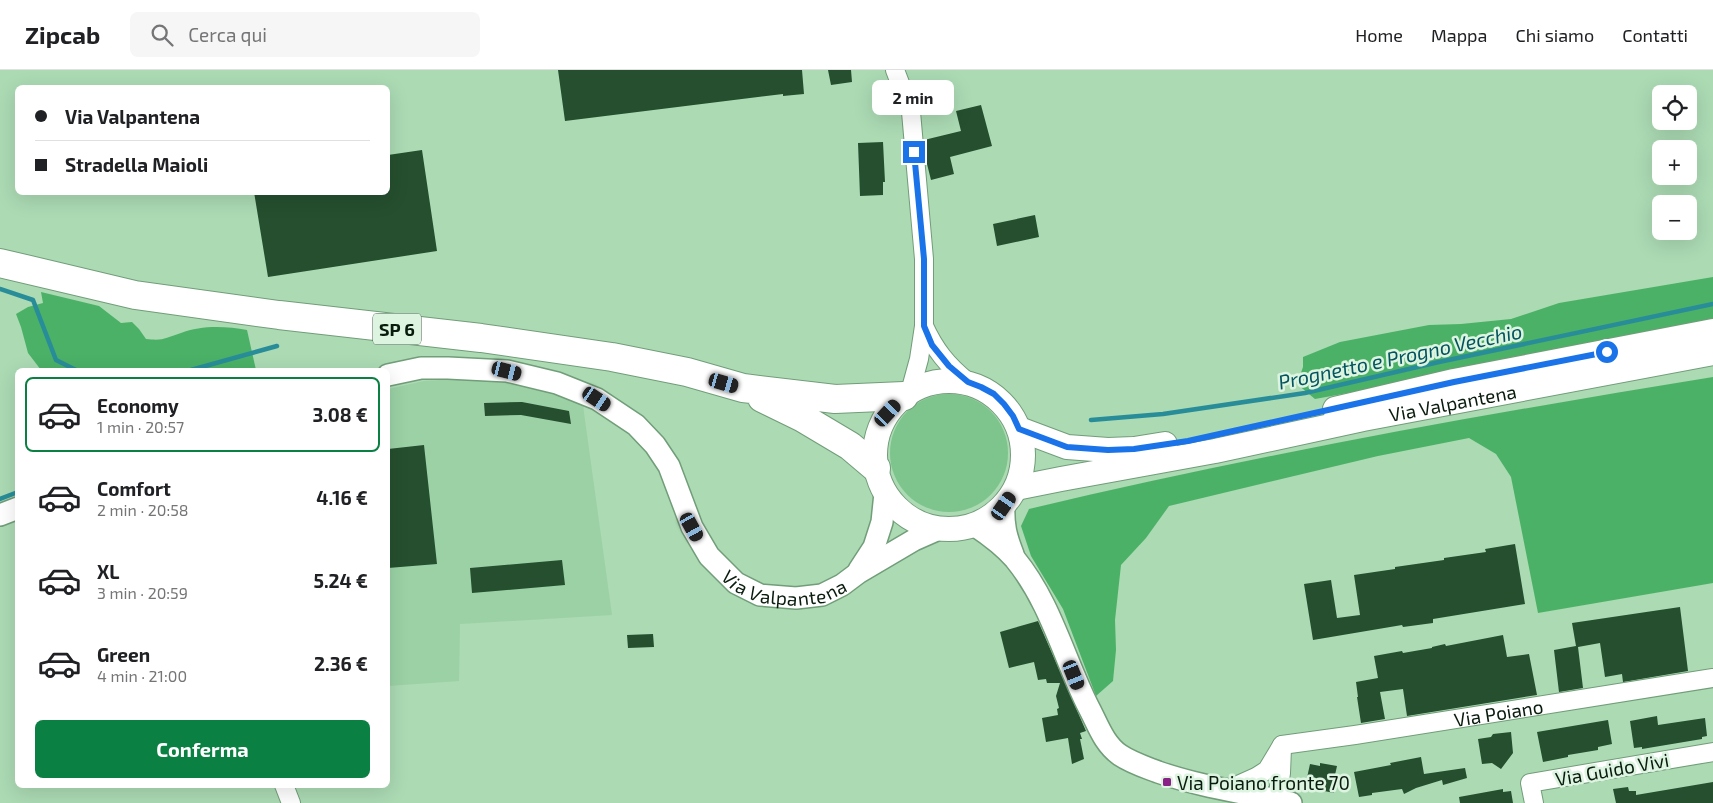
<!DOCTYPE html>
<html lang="it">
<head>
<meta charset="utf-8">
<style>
	body { margin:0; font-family:"Exo 2",sans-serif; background:#f6f6f6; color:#202124; height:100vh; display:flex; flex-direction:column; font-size:19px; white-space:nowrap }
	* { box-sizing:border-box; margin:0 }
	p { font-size:16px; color:#757577 }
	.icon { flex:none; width:28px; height:28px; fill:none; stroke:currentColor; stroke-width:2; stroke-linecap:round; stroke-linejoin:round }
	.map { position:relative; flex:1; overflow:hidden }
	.drawer { position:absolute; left:15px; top:298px; width:375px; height:420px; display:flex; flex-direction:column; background:#fff; border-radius:8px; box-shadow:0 5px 20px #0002 }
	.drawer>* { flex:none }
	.hud { position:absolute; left:15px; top:15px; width:375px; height:110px; border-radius:8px; box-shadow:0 5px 20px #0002; display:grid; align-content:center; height:110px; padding:0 20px; background:#fff }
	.controls { position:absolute; left:1652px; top:15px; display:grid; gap:10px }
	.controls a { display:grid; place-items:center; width:45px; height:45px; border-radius:8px; background:#fff; box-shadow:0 5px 20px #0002; font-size:25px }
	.end { position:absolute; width:22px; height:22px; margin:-11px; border:6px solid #1a73e8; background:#fff; box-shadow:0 0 0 2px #fff }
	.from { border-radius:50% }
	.bubble { position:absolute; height:35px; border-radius:8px; background:#fff; box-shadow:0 5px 20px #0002; font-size:16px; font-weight:700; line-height:35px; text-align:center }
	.car { position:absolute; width:15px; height:30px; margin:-15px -8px; border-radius:6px; box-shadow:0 0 4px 1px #0007; background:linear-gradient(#222 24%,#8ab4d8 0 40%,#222 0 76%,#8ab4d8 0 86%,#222 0) }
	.hud b { display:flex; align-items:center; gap:18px; height:48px; font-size:19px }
	.hud b+b { border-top:1px solid #e0e0e0 }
	.hud i { width:12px; height:12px; background:#202124 }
	ul { padding:9px 0 0; list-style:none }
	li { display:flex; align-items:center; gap:15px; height:75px; margin:0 10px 8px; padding:0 10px; border:2px solid transparent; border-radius:8px }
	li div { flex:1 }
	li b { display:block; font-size:19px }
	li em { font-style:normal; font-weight:700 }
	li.active { border-color:#0b8043 }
	li>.icon { width:45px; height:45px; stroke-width:1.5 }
	.button { display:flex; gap:10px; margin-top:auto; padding:10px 20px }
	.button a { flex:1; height:58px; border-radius:8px; background:#0b8043; color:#fff; font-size:20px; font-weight:700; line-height:58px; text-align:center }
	header { display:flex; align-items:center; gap:30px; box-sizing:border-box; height:70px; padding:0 25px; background:#fff; border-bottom:1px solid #e0e0e0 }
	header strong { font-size:24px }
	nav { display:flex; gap:28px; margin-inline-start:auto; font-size:18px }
	.search { width:350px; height:45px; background:#f6f6f6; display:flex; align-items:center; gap:12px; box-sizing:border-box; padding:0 18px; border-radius:8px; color:#757577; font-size:19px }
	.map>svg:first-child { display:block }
	.built { fill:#9bd1a5 }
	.green { fill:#7ec58d }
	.forest { fill:#4bb167 }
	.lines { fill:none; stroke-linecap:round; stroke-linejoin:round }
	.stream { stroke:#288d98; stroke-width:4.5 }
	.building { fill:#254f2f }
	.minor-casing { stroke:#719d79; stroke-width:20 }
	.tertiary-casing { stroke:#719d79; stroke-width:24 }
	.secondary-casing { stroke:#719d79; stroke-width:26 }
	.trunk-casing { stroke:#719d79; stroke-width:30 }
	.minor { stroke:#fff; stroke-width:18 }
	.tertiary { stroke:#fff; stroke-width:21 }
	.secondary { stroke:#fff; stroke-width:24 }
	.trunk { stroke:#fff; stroke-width:28 }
	.route { stroke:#1a73e8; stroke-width:6 }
	.poi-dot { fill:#8a2186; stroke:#dcf4e0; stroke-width:2 }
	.labels { text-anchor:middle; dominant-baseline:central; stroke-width:5; stroke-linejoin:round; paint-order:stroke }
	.shield { fill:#dcf4e0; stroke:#485c4c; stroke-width:1 }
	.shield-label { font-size:18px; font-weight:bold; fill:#091b0d }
	.street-label { font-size:19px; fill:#091b0d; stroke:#dcf4e0 }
	.poi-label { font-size:19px; fill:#091b0d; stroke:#dcf4e0; text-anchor:start }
	.water-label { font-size:20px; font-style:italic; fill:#01535e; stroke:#dcf4e0 }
</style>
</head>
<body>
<header>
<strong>Zipcab</strong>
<div class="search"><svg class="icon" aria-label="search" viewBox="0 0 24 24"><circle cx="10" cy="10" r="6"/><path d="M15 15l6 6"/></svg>Cerca qui</div>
<nav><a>Home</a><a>Mappa</a><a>Chi siamo</a><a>Contatti</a></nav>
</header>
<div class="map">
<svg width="1713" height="733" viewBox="0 0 1713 733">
	<rect width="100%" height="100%" fill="#abdab3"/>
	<!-- built -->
	<path class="built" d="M 520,305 L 581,310 L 584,343 L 612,545 L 460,554 L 459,611 L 388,616 L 388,319 L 424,311 Z"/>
	<!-- green -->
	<path class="green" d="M890 383a59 59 0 1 1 118 0a59 59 0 1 1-118 0Z"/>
	<!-- forest -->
	<path class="forest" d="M 1713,207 L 1713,253 L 1524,291 L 1315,329 L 1297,314 L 1303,297 L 1303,287 L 1340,272 L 1429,255 L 1461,254 L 1511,249 L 1559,233 Z
		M 41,222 L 99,236 L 121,253 L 132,252 L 139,259 L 146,269 C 164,271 165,268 181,263 C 201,255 226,256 247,260 L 256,300 L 41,300 L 28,283 L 21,257 L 16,244 L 28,237 L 43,233 Z
		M 1713,307 L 1713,513 L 1538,543 L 1511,407 L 1496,384 L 1469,368 L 1378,386 L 1169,436 L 1146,468 L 1121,495 L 1115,550 L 1116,580 L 1113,611 L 1096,626 L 1063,539 L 1031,486 L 1021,456 L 1029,439 C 1255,385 1484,344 1713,307 Z"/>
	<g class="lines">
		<!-- stream -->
		<path class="stream" d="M 0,219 L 33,230 L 56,290 L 76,300
			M 191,300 L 277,276
			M 1091,350 L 1163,344 L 1305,323 L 1439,292 L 1713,234
			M 0,429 L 18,422"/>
	</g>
	<!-- building -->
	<path class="building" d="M 558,0 L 802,0 L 804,24 L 783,26 L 783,24 L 565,51 Z
		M 828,0 L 851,0 L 852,12 L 831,15 Z
		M 981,35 L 992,76 L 950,87 L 954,104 L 931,110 L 926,90 L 924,70 L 961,61 L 956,41 Z
		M 883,72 L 885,112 L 883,112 L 883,125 L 860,126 L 858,73 Z
		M 422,80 L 437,181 L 268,207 L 254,122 L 388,122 L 388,85 Z
		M 1035,145 L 1039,167 L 997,176 L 993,154 Z
		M 522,332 L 569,341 L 571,354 L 521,345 L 485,346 L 484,333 Z
		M 424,375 L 437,494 L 388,498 L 388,379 Z
		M 1515,474 L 1525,534 L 1433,549 L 1433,553 L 1403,557 L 1402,555 L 1313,570 L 1304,514 L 1331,510 L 1337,548 L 1360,545 L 1354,505 L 1395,499 L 1395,497 L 1444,490 L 1444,488 L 1486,482 L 1485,479 Z
		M 562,490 L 565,515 L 472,523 L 470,498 Z
		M 1680,537 L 1688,601 L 1623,612 L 1622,604 L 1605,607 L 1600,573 L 1578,577 L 1583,618 L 1559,622 L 1554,580 L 1576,576 L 1572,553 Z
		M 1038,551 L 1086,661 L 1080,663 L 1082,669 L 1080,669 L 1084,689 L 1072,694 L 1068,668 L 1046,672 L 1042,648 L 1058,645 L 1057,639 L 1059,638 L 1056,626 L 1060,613 L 1047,613 L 1046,609 L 1038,610 L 1034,592 L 1009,598 L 1000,562 Z
		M 653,564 L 654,577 L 628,578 L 627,565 Z
		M 1503,565 L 1507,587 L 1529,584 L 1537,625 L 1407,646 L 1403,619 L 1380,622 L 1385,649 L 1361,653 L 1357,627 L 1358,627 L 1356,612 L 1378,608 L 1374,586 L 1402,581 L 1403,583 L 1432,578 L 1432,577 L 1445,574 L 1446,576 Z
		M 1657,646 L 1658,655 L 1705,648 L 1707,666 L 1702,667 L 1702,669 L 1642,679 L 1642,677 L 1634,678 L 1630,651 Z
		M 1608,650 L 1612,674 L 1598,677 L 1598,680 L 1568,685 L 1568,687 L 1543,692 L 1537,662 Z
		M 1511,662 L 1513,683 L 1501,699 L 1492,693 L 1482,694 L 1478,669 L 1491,667 L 1493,664 Z
		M 1421,687 L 1424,704 L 1465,698 L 1467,708 L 1443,715 L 1442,710 L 1416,718 L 1404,724 L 1402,719 L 1372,723 L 1372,725 L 1359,727 L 1354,702 L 1391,695 L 1390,693 Z
		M 1320,693 L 1337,696 L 1335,705 L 1337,705 L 1334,723 L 1305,717 L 1310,694 L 1320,696 Z
		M 1713,712 L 1713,733 L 1616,733 L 1613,719 L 1628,717 L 1629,721 L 1636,721 L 1636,725 Z
		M 1503,719 L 1503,722 L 1511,721 L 1513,733 L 1460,733 L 1459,727 Z"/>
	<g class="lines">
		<defs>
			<g id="minor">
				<path d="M 895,0 L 911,42 L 924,189 L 924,256 L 919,289 L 910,322"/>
				<path d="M 924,256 C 935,280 947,295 968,312"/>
				<path id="s1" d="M 1282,675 L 1355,665 L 1713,608"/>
				<path d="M 284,715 L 291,733"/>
				<path d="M 1227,720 L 1256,707 L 1267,700 L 1282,675"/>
				<path d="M 1277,730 L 1281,703 L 1282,678"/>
				<path d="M 1534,733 L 1530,713 L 1713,682"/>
			</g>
			<g id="tertiary">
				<path id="s2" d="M 388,305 L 421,298 L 448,298 L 507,301 L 557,313 L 597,329 L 636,355 L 655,375 L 669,396 L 692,457 L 709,486 L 736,513 L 760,525 L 796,528 L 822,525 L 842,515 L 858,503 L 914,470 L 939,459"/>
				<path d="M 1004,435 C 1003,455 1006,466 1013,484"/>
				<path d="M 0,445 L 18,438"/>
				<path d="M 974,455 C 989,465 1003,475 1015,489 C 1051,533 1064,589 1089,638 C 1098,655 1104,674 1120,685 C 1132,693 1145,697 1158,702 C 1201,717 1247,723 1291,733"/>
				<path d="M 859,500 L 874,477 L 882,452 L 885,423"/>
			</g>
			<g id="secondary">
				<circle cx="949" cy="385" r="74"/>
				<path d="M 1335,339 L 1454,311 L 1713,261"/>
				<path d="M 1019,359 L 1067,377 L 1108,380 L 1134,379 L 1165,374"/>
				<path id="s3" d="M 1016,418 L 1061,409 L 1215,381 L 1363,349 L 1713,283"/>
			</g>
			<path id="trunk" d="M 0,193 L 135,225 L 279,245 L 481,268 L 612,287 L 687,302 L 743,318 L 835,329 L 904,326
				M 762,328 L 803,348 L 850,376 L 876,398"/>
		</defs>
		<!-- minor casing -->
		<use href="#minor" class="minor-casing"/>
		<!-- tertiary casing -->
		<use href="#tertiary" class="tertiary-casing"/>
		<!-- secondary casing -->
		<use href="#secondary" class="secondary-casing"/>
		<!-- trunk casing -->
		<use href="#trunk" class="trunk-casing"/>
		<!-- minor -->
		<use href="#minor" class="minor"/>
		<!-- tertiary -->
		<use href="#tertiary" class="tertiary"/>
		<!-- secondary -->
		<use href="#secondary" class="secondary"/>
		<!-- trunk -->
		<use href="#trunk" class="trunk"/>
	</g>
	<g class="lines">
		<!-- route -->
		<path class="route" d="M 914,82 L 924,189 L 924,256 L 932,275 L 949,296 L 968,312 L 981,317 L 994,324 L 1004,334 L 1013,346 L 1019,359 L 1067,377 L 1108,380 L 1134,379 L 1188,371 L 1454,312 L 1607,282"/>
	</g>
	<!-- markers -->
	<rect class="poi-dot" x="1162" y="707" width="10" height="10" rx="2.5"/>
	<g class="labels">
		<!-- shield labels -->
		<rect class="shield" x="373" y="243.5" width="48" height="31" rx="4"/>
		<g class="shield-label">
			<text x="397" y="259">SP 6</text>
		</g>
		<!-- street labels -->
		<g class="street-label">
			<text stroke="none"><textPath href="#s3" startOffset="445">Via Valpantena</textPath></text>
			<text stroke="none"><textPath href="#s2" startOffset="501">Via Valpantena</textPath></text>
			<text stroke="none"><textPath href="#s1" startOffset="219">Via Poiano</textPath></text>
			<text transform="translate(1612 699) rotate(-10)">Via Guido Vivi</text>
		</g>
		<!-- poi labels -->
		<g class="poi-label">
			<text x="1177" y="712">Via Poiano fronte 70</text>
		</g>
		<!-- water labels -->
		<g class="water-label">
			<text transform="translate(1400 286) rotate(-12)">Prognetto e Progno Vecchio</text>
		</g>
	</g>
</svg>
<div class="controls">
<a><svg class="icon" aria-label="locate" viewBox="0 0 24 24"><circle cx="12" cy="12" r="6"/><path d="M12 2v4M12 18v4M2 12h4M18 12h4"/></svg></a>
<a>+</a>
<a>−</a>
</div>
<i class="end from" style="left:1607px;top:282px"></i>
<i class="end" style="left:914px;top:82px"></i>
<div class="bubble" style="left:872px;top:10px;width:82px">2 min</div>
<i class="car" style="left:507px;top:301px;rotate:104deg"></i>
<i class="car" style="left:724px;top:313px;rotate:106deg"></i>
<i class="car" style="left:597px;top:329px;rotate:124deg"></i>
<i class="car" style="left:888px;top:343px;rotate:43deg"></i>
<i class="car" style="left:1004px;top:436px;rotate:35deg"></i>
<i class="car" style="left:692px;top:457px;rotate:151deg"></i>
<i class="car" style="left:1074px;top:605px;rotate:158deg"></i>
<div class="hud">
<b><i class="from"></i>Via Valpantena</b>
<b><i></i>Stradella Maioli</b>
</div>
<section class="drawer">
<ul>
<li class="active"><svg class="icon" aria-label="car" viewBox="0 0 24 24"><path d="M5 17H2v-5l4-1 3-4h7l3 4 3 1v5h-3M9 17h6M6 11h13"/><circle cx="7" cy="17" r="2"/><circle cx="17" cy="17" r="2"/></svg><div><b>Economy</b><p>1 min · 20:57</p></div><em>3.08 €</em></li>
<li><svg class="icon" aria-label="car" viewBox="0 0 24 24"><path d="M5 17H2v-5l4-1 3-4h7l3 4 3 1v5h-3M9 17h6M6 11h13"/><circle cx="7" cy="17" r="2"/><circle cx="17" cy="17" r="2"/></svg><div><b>Comfort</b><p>2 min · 20:58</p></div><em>4.16 €</em></li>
<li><svg class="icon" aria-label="car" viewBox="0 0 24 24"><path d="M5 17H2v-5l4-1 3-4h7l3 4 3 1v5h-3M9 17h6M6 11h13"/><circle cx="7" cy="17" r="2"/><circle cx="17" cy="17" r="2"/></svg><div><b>XL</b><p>3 min · 20:59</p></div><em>5.24 €</em></li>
<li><svg class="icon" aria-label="car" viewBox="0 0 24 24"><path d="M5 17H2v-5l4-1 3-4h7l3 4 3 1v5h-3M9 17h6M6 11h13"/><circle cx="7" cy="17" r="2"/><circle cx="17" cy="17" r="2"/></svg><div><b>Green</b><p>4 min · 21:00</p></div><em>2.36 €</em></li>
</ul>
<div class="button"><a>Conferma</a></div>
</section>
</div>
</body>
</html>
